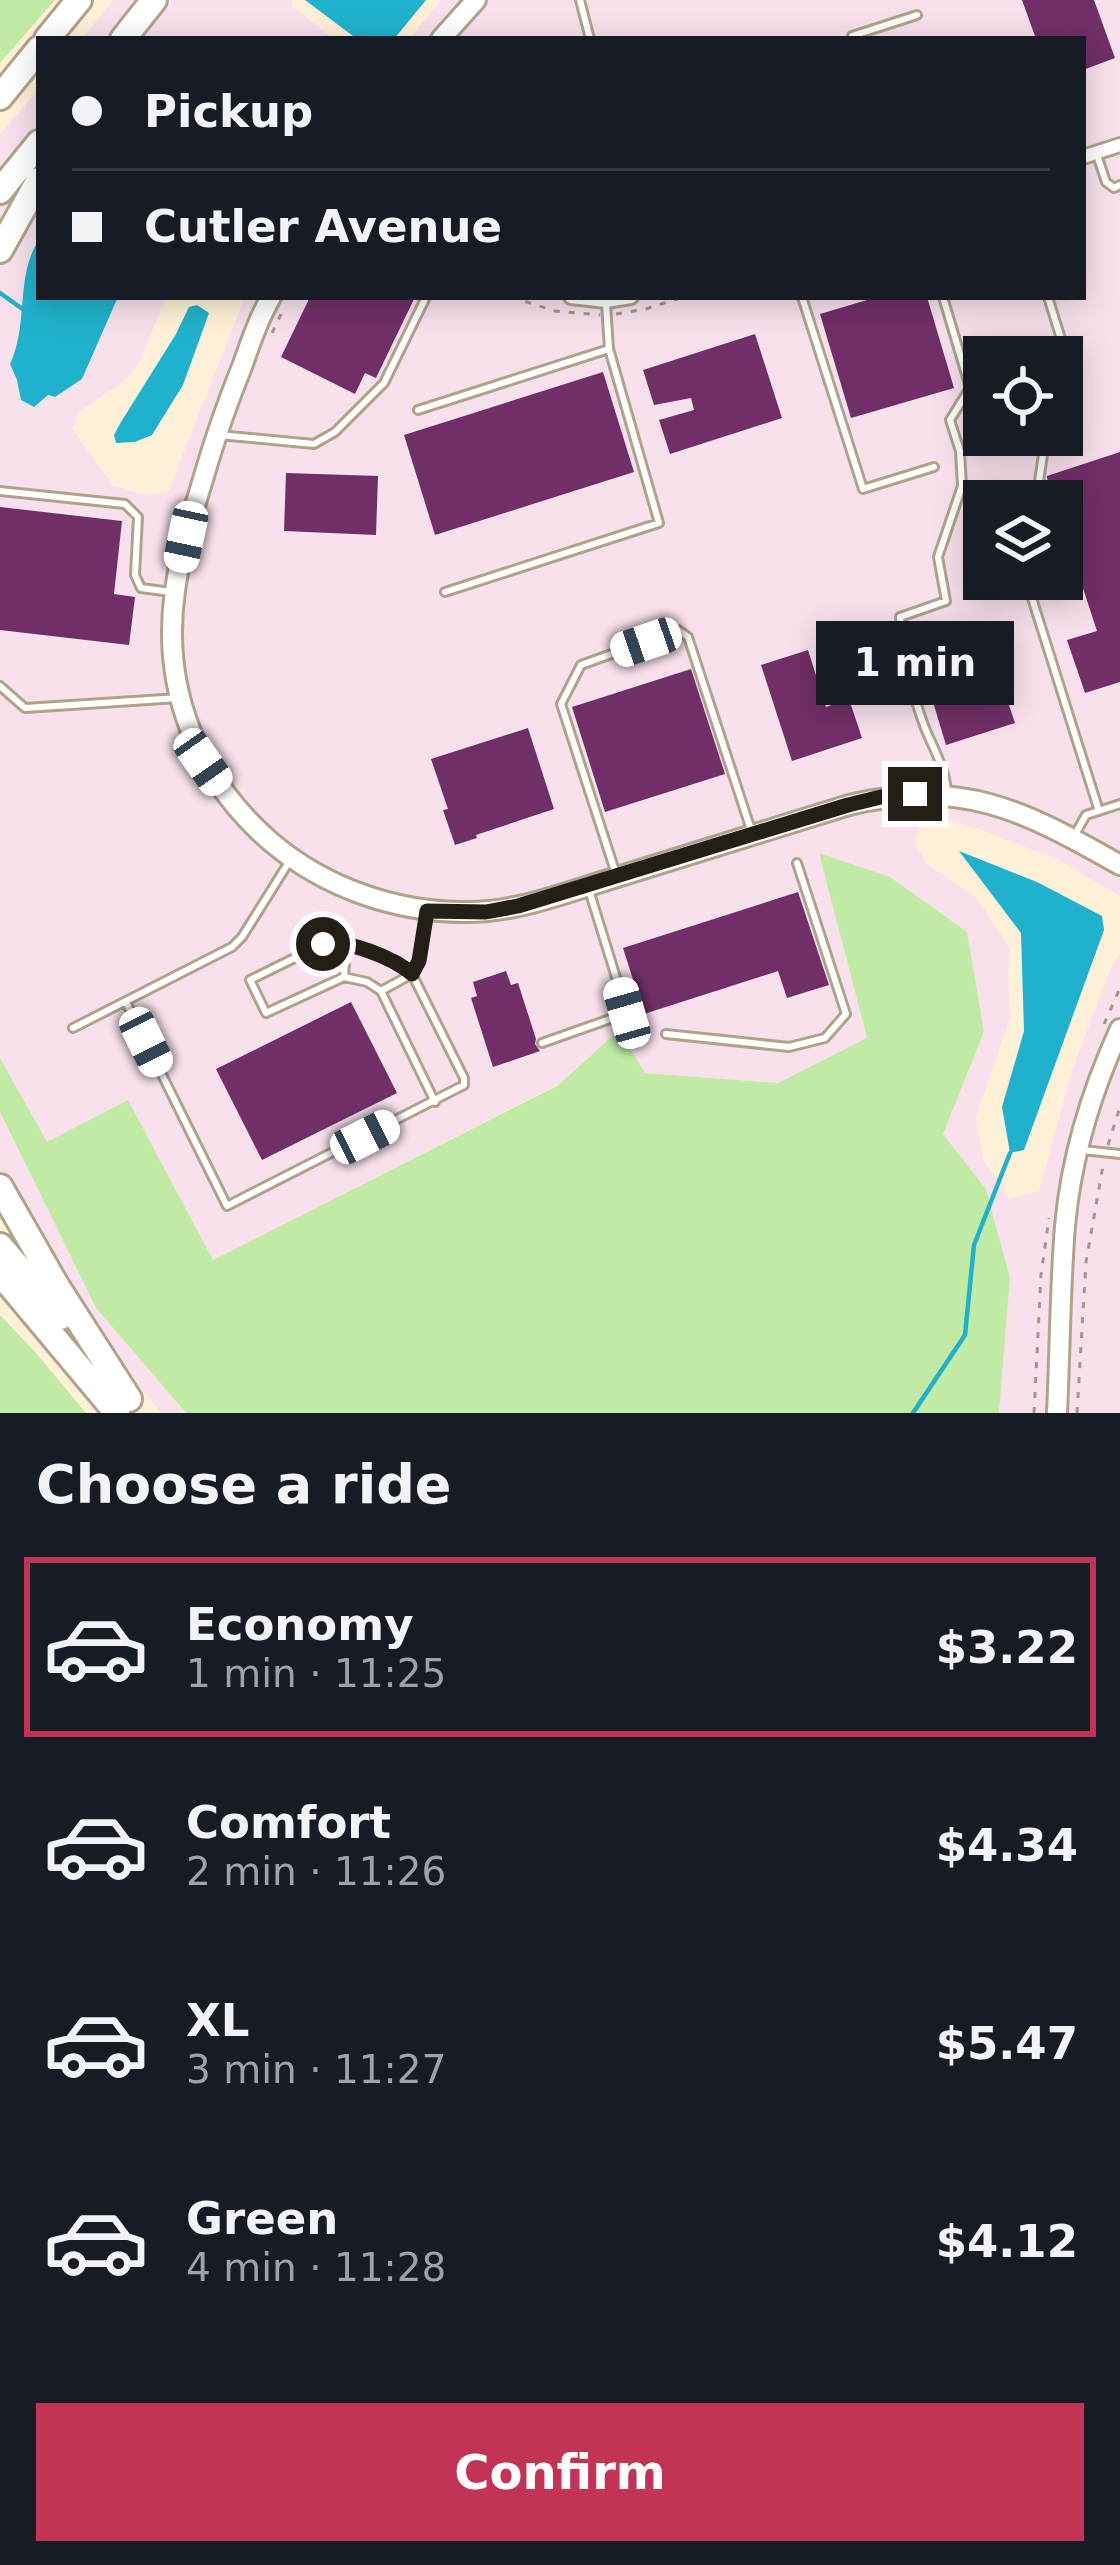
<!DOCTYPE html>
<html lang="en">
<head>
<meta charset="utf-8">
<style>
	body { margin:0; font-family:"DejaVu Sans",sans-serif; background:#242831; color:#f1f3f6; height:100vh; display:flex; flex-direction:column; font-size:45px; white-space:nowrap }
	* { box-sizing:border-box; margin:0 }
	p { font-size:39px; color:#9ea1a6 }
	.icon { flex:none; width:66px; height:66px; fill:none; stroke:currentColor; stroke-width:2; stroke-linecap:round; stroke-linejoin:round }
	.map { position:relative; height:1413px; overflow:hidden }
	.panel { display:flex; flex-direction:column; background:#171b24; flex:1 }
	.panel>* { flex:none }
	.guide { position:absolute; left:36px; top:36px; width:1050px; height:264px; border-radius:0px; box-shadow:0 6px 30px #0003; display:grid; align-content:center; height:264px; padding:0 36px; background:#171b24 }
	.buttons { position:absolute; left:963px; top:336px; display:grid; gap:24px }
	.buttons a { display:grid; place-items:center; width:120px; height:120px; border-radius:0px; background:#171b24; box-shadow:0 6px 30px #0003; font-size:60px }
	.end { position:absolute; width:54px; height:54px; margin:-27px; border:15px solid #231e16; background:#fff; box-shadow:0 0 0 6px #fff }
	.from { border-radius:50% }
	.bubble { position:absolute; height:84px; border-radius:0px; background:#171b24; box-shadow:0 6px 30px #0003; font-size:39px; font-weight:700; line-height:84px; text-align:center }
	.car { position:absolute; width:36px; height:72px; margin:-36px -18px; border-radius:15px; box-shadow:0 0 9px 3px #0007; background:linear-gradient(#fff 24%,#345 0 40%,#fff 0 76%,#345 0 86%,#fff 0) }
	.guide b { display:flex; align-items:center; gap:42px; height:114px; font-size:45px }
	.guide b+b { border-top:3px solid #363941 }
	.guide i { width:30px; height:30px; background:#f1f3f6 }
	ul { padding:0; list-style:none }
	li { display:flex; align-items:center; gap:36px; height:180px; margin:0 24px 18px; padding:0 12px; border:6px solid transparent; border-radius:0px }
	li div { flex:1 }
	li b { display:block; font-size:45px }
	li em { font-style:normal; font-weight:700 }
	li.on { border-color:#c33355 }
	li>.icon { width:108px; height:108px; stroke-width:1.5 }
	h2 { padding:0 36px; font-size:54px; line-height:144px }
	.button { display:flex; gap:24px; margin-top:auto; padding:24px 36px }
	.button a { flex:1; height:138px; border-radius:0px; background:#c33355; color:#fff; font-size:48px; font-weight:700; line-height:138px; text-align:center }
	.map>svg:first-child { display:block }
	.industrial { fill:#f8e1ed; fill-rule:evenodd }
	.green { fill:#c1eba5 }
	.water { fill:#20b2cd }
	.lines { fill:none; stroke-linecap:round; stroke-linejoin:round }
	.stream { stroke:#20b2cd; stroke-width:4.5 }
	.building { fill:#712f67 }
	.lane-casing { stroke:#b0a38c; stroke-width:12 }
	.street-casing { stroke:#b0a38c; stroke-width:18 }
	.secondary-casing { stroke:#b0a38c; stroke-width:24 }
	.highway-casing { stroke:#b0a38c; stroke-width:30 }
	.path { stroke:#a39887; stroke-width:3; stroke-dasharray:6 9; stroke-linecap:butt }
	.lane { stroke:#fff; stroke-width:6 }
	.street { stroke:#fff; stroke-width:12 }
	.secondary { stroke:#fff; stroke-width:18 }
	.highway { stroke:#fff; stroke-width:24 }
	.route { stroke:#231e16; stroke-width:15 }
</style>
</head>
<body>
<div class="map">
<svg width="1120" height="1413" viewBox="0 0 1120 1413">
	<rect width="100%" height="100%" fill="#fff1d8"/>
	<!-- industrial -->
	<path class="industrial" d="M 113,0 L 291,0 L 293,7 L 334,39 L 82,39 Z
		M 441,0 L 1120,0 L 1120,896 L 1058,860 L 984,831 L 942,818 L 922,824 L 914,841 L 927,864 L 977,898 L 1010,948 L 1008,978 L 1011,1015 L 976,1118 L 983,1159 L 1009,1199 L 1039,1191 L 1072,1070 L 1111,967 L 1120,953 L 1120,1413 L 999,1413 L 1010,1278 L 986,1189 L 943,1134 L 984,1032 L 820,854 L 867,1039 L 778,1083 L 645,1073 L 618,1031 L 557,1085 L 213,1260 L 128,1101 L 47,1142 L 0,1058 L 0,134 L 39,89 L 39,240 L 31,252 L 24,288 L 19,345 L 10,364 L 17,380 L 49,394 L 82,379 L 118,297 L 166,297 L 140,361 L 126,380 L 80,411 L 72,429 L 114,486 L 144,495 L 168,492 L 245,297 L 1083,297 L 1083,39 L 409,39 ZM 984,357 L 1062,357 L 1062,435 L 984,435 ZM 984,501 L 1062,501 L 1062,579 L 984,579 Z
		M 0,1112 L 96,1308 L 186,1413 L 161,1413 L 21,1239 L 0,1184 Z"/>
	<!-- green -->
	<path class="green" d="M 0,0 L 55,0 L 0,63 Z
		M 819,853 L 890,877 L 967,932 L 984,1032 L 943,1134 L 986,1189 L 1010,1278 L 999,1413 L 186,1413 L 96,1308 L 0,1112 L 0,1058 L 47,1142 L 128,1100 L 213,1260 L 557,1086 L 619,1030 L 645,1073 L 778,1083 L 867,1038 Z
		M 0,1315 L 36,1353 L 86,1413 L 0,1413 Z"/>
	<!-- water -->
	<path class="water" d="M 305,0 L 426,0 L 394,39 L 357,39 Z
		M 39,240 L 39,297 L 118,297 L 82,379 L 55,397 L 48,395 L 34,407 L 21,400 L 17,380 L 10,364 C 29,324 15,275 39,240 Z
		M 197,305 L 209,313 L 183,385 L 152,435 L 135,442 L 116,443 L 114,435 L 121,422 L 176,334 L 189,307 Z
		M 959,851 L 1037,882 L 1102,916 L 1104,930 L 1024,1150 L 1010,1153 L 1002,1107 L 1024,1031 L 1021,933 Z"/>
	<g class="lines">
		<!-- stream -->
		<path class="stream" d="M 0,293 L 24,310
			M 913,1413 L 965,1335 L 974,1245 L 1010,1153"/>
	</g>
	<!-- building -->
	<path class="building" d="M 1022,0 L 1094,0 L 1115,58 L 1083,70 L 1083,39 L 1036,39 Z
		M 310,297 L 415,297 L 376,378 L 365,373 L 355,394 L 281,357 Z
		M 877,297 L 927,297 L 954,388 L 851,418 L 820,314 Z
		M 755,334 L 782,418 L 670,454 L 659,420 L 694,410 L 691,398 L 654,405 L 643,370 Z
		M 603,372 L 634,472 L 435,535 L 404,435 Z
		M 1120,452 L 1120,682 L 1085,693 L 1067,640 L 1097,631 L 1062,524 L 1062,501 L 1054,501 L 1047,478 L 1047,476 Z
		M 286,473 L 378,476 L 376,535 L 284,531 Z
		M 0,507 L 122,521 L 114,594 L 135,597 L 129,645 L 0,630 Z
		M 983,628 L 1015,723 L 946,745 L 917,649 Z
		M 808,650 L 826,707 L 849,699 L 862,738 L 792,761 L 761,665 Z
		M 691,669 L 725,774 L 605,812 L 572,707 Z
		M 528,728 L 554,809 L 476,835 L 477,838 L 455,845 L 443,810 L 448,809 L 431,759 Z
		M 798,892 L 829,985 L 787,998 L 778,971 L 644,1014 L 623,948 Z
		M 506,971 L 511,985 L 518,983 L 536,1039 L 535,1044 L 540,1051 L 493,1067 L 471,998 L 477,996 L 473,982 Z
		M 351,1002 L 397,1093 L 262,1160 L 216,1069 Z"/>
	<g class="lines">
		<defs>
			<path id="lane" d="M 580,0 L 590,39
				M 852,39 L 852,36 L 917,15
				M 1097,155 L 1106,182 L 1114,188 L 1120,185
				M 802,297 L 863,489 L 934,467
				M 943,297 L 970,388 L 950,420 L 960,451 L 962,486 L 938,557 L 946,601 L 900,617 C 904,656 911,692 925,728 C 934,750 945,768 947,791
				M 1048,297 L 1077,390 L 1062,406
				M 418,410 L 609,349
				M 219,435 L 314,444 L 335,432 L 384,383 L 426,297
				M 0,491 L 125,504 L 138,517 L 135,575 L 141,588 L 171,592
				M 1040,501 L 1039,481 L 1046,435
				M 1026,579 L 1099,811
				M 445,592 L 659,523 L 609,349 L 606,304
				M 0,686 L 25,708 L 179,698
				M 1073,838 L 1086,815 L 1120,804
				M 615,871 L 561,704 L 581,665 L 678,630 L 688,637 L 751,830
				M 344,977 L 346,945
				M 381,991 L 412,974 L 399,962 L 334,942 L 323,944 L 250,980 L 266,1013 L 344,977 L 367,982 L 381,991 L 435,1102
				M 126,1002 L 227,1206 L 464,1085 L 464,1078 L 412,974 L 419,961 L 426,915
				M 73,1028 L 232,947 L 242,937 L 289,862
				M 666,1034 L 789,1047 L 825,1038 L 846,1014 L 797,863
				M 542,1043 L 627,1013 L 589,890
				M 1083,1150 L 1120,1154"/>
			<path id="street" d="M 1083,157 L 1120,145
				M 571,297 L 606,301 L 631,297"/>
			<path id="secondary" d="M 441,39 L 476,0
				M 271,297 C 259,318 251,341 243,364 C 228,401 215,438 204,476 C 193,513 180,552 175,591 C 161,688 197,778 271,842 C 324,887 394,912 464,912 C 515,913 565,893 614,878 C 692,854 770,829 849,805 C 962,778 1023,810 1120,865
				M 1057,1413 C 1060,1351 1060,1288 1065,1226 C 1071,1159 1092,1090 1120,1029"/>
			<path id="highway" d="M 47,39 L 79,0
				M 123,39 L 154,0
				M 0,97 L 39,49
				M 0,191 L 39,143
				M 0,250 L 39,180
				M 0,1187 L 56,1285 L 129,1399
				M 0,1246 L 61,1317
				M 0,1273 L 117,1413"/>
		</defs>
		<!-- lane casing -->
		<use href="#lane" class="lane-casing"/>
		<!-- street casing -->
		<use href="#street" class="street-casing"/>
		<!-- secondary casing -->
		<use href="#secondary" class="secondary-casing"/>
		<!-- highway casing -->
		<use href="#highway" class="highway-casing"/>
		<!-- path -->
		<path class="path" d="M 511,297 L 555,311 L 600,315
			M 616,314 L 646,309 L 683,297
			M 272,333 L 283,310
			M 1104,1024 L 1120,988
			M 1108,1145 L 1120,1107
			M 1034,1413 L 1041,1275 L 1049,1218
			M 1077,1413 L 1086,1262 L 1104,1160"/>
		<!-- lane -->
		<use href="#lane" class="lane"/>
		<!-- street -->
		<use href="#street" class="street"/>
		<!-- secondary -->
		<use href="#secondary" class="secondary"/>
		<!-- highway -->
		<use href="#highway" class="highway"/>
	</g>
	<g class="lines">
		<!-- route -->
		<path class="route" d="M 323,944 C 347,939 394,958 412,974 L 419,961 L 427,911 L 486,912 L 518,906 L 848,805 L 885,796 L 915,794"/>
	</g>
</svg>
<div class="buttons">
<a><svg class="icon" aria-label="locate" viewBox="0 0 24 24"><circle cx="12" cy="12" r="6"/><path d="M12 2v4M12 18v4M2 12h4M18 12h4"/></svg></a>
<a><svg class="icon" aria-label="layers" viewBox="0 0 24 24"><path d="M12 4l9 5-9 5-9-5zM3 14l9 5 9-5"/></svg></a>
</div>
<i class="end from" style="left:323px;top:944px"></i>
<i class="end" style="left:915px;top:794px"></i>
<div class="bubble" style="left:816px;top:621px;width:198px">1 min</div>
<i class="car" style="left:186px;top:537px;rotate:192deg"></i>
<i class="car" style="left:646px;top:642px;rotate:251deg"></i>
<i class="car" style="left:203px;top:762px;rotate:145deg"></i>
<i class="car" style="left:627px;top:1013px;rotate:344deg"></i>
<i class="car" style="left:146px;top:1042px;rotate:154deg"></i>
<i class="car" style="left:365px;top:1137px;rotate:63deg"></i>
<div class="guide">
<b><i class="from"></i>Pickup</b>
<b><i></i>Cutler Avenue</b>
</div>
</div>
<section class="panel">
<h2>Choose a ride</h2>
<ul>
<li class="on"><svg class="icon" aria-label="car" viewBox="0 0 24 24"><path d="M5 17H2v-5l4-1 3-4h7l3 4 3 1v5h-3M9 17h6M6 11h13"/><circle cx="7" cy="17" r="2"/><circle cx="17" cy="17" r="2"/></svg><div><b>Economy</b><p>1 min · 11:25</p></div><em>$3.22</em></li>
<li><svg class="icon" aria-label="car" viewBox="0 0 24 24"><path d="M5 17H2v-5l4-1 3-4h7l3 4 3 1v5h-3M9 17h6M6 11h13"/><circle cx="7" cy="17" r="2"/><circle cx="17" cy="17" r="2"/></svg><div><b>Comfort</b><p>2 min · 11:26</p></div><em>$4.34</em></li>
<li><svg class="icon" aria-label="car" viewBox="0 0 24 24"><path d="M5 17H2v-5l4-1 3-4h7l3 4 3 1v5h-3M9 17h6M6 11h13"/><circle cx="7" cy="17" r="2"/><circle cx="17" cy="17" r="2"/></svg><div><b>XL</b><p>3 min · 11:27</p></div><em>$5.47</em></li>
<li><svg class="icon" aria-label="car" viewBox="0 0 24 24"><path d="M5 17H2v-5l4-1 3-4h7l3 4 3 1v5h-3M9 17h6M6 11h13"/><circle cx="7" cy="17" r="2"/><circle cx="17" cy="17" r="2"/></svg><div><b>Green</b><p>4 min · 11:28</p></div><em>$4.12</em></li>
</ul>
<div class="button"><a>Confirm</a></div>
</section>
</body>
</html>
